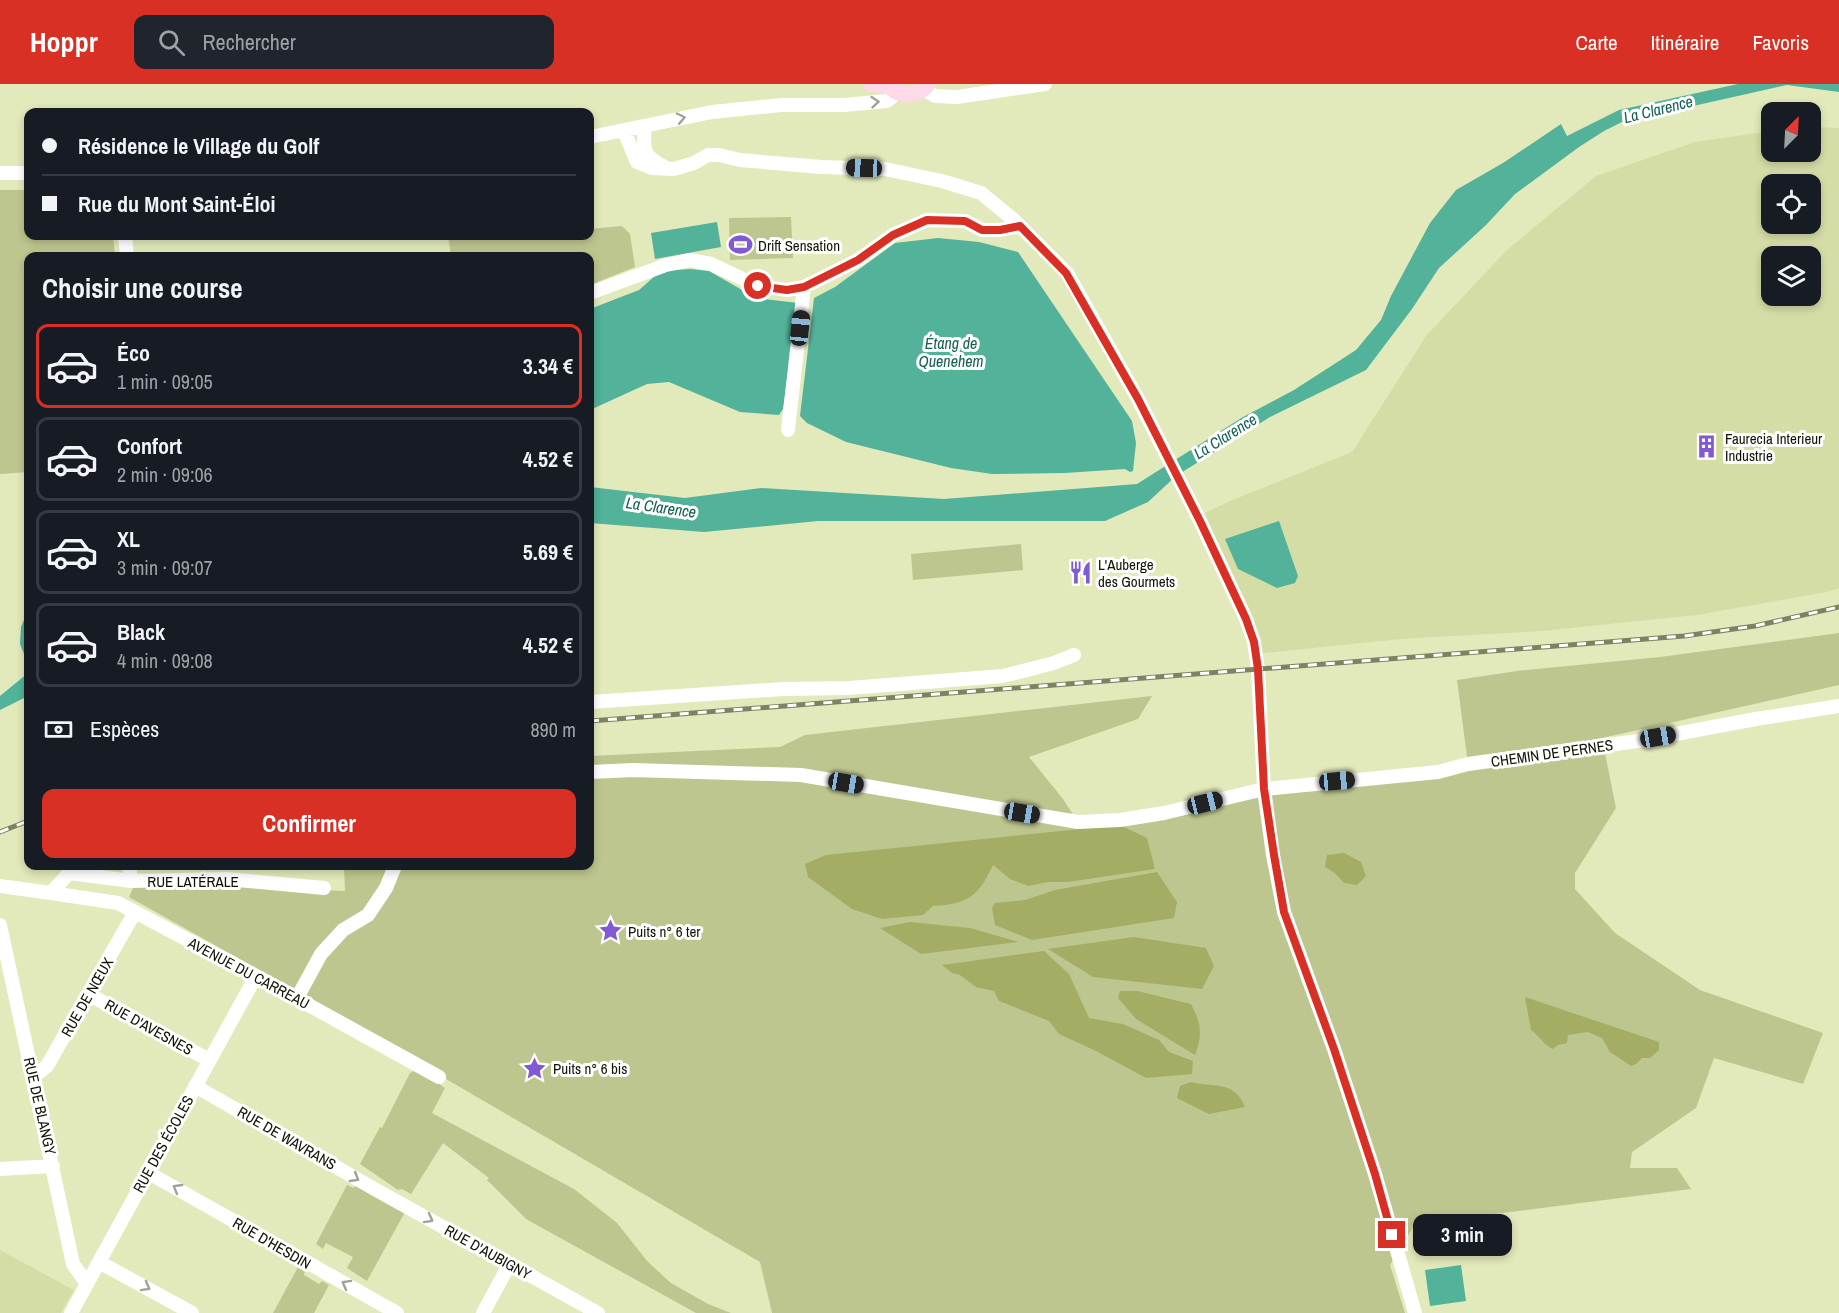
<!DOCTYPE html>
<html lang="fr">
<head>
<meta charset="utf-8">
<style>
	body { margin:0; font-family:"Archivo Narrow",sans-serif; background:#20242c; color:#f1f3f6; height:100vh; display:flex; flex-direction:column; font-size:22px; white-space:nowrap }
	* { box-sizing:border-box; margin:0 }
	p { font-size:20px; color:#9ea1a6 }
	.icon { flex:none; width:33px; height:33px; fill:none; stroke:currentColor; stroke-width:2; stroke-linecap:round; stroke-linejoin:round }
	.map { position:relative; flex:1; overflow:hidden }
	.sheet { position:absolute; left:24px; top:168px; width:570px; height:618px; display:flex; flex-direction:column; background:#171b24; border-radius:12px; box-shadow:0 3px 9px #0003 }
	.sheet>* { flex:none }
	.hud { position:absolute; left:24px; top:24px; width:570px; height:132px; border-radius:12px; box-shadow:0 3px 9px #0003; display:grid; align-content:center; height:132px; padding:0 18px; background:#171b24 }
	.needle { width:39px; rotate:24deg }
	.fabs { position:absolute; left:1761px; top:18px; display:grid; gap:12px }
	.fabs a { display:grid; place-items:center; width:60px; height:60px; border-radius:12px; background:#171b24; box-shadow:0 3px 9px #0003; font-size:30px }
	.end { position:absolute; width:27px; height:27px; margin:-14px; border:8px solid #d93025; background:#fff; box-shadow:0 0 0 3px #fff }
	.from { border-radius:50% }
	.bubble { position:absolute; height:42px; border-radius:12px; background:#171b24; box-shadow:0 3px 9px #0003; font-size:20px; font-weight:700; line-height:42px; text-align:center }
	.car { position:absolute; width:18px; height:36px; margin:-18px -9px; border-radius:8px; box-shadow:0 0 4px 2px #0007; background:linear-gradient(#222 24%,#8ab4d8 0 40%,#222 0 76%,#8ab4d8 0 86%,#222 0) }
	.hud b { display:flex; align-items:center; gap:21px; height:57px; font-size:22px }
	.hud b+b { border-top:2px solid #363941 }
	.hud i { width:15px; height:15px; background:#f1f3f6 }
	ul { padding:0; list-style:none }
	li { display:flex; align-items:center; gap:18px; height:84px; margin:0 12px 9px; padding:0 6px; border:3px solid #363941; border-radius:12px }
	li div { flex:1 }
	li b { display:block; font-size:22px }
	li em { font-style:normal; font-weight:700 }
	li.active { border-color:#d93025 }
	li>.icon { width:54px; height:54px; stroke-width:1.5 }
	h2 { padding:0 18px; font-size:27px; line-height:72px }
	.pay { display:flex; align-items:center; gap:15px; height:66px; padding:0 18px; font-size:22px }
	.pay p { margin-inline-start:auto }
	.primary-button { display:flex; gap:12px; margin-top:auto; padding:12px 18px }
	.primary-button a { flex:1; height:69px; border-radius:12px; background:#d93025; color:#fff; font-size:24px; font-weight:700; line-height:69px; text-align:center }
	header { display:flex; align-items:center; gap:36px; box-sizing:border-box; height:84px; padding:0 30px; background:#d93025; color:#fff }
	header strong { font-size:28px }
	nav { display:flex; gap:33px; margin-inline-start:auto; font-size:21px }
	.search { width:420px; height:54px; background:#20242c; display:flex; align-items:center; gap:15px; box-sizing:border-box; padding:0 21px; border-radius:12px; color:#9ea1a6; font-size:22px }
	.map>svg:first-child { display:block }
	.built { fill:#d5dda7; fill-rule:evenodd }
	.green { fill:#bec68f }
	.forest { fill:#a4ad63 }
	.water { fill:#53b29a }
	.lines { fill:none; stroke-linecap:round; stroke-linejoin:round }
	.minor { stroke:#fff; stroke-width:14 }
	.major { stroke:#fed9e7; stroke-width:16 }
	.rail-casing { stroke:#7e8262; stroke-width:5 }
	.rail { stroke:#fff; stroke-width:3; stroke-dasharray:9; stroke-linecap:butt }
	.oneway { stroke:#a0a19a }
	.route { stroke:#d93025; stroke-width:8 }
	.labels { text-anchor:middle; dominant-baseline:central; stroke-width:6; stroke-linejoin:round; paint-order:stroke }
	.poi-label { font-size:15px; fill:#111303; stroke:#fff; text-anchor:start }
	.street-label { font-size:15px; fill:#111303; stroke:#fff }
	.water-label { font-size:16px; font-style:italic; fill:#146151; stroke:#fff }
</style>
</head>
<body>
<header>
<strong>Hoppr</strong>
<div class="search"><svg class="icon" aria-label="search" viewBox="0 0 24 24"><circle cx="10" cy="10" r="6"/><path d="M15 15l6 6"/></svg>Rechercher</div>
<nav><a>Carte</a><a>Itinéraire</a><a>Favoris</a></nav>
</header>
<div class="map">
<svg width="1839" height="1229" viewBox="0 0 1839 1229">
	<rect width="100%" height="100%" fill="#e2e9ba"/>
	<!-- built -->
	<path class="built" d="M 1811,43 L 1839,44 L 1839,504 L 1827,508 L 1697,531 L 1542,547 L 1401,555 L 1256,570 L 1200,437 L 1205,429 L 1230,417 L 1352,368 L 1426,252 L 1507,166 L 1596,92 L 1695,58 L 1771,47 L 1772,68 L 1810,68 ZM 1772,100 L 1810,100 L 1810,140 L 1772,140 ZM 1772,172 L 1810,172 L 1810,212 L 1772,212 Z
		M 0,1166 L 74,1206 L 61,1229 L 0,1229 Z"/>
	<!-- green -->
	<path class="green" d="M 0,106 L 28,106 L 28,152 L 113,152 L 115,172 L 28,172 L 28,388 L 0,390 Z
		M 791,133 L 793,174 L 730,176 L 729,134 Z
		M 622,142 L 630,150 L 635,183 L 590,201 L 590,172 L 451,172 L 448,152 L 487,152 L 487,155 L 524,152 L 590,152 L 590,145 Z
		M 1021,460 L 1023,486 L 913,496 L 911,470 Z
		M 1839,549 L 1839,601 L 1602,654 L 1616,724 L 1575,789 L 1575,805 L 1615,849 L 1700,906 L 1823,949 L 1803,1000 L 1714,974 L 1696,1024 L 1632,1068 L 1630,1084 L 1677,1084 L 1691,1105 L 1415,1140 L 1390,1181 L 1405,1229 L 772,1229 L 760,1178 L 254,883 L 129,813 L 136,797 L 345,807 L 344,782 L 590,782 L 590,672 L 780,663 L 805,651 L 1152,612 L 1138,635 L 1029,673 L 1063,715 L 1078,738 L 1264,705 L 1468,680 L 1457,596 L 1517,587 L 1660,573 Z
		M 417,985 L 445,1004 L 432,1029 L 574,1105 L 617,1139 L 648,1178 L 671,1199 L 708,1220 L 731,1229 L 696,1229 L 526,1135 L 487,1096 L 489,1094 L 443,1059 L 411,1110 L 402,1105 L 398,1106 L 360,1080 L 380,1043 L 382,1044 L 410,989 Z
		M 357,1099 L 405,1128 L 367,1197 L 347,1184 L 353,1173 L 326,1159 L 323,1165 L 316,1160 L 347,1101 L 354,1104 Z
		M 298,1183 L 305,1187 L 304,1191 L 319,1200 L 322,1197 L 329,1201 L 314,1229 L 273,1229 Z"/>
	<!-- forest -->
	<path class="forest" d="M 1120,741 L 1147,754 L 1155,785 L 1068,798 L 1048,798 L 1028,802 L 1010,795 L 993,781 C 978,813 968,820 933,822 L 923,831 L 882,835 L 852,825 L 808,793 L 805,780 L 826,771 Z
		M 1344,769 L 1361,778 L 1366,792 L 1357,801 L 1344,799 L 1335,789 L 1325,783 L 1327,771 Z
		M 1157,788 L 1177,818 L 1174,834 L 1032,856 L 995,841 L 992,824 L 995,819 L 1025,816 L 1055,806 Z
		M 910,838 L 970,844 L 1019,858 L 921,870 L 880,844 Z
		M 1134,853 L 1206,864 L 1214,882 L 1202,905 L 1093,893 L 1048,865 Z
		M 1044,867 L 1069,890 L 1089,934 L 1123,940 L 1159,956 L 1169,968 L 1193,977 L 1192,990 L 1146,994 L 1096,967 L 1059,950 L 1049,937 L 999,917 L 994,907 L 976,903 L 960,891 L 952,889 L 942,881 Z
		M 1120,907 L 1137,907 L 1191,920 C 1201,939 1203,951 1195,971 L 1136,935 L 1118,914 Z
		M 1525,913 L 1659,958 L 1659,966 L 1650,974 L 1642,974 L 1636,980 L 1631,982 L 1610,968 L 1602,954 L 1588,948 L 1568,951 L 1567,959 L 1558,961 L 1553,965 C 1542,960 1541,953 1531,946 Z
		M 1191,998 C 1215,1004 1234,996 1245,1023 L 1209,1030 L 1177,1014 L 1180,1002 Z"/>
	<!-- water -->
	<path class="water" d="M 1738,0 L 1839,0 L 1839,8 L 1787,1 L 1622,38 L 1604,47 L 1579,63 L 1515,110 L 1486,141 L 1439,184 L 1412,225 L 1366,286 L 1270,333 L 1176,392 L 1148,418 L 1105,437 L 818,437 L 704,448 L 590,439 L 590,403 L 685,414 L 761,404 L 944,415 L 1137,400 L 1243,333 L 1294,306 L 1356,266 L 1381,236 L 1391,212 L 1430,139 L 1456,106 L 1503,79 L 1561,40 L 1567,52 L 1619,26 Z
		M 717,138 L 721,163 L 655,175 L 651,149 Z
		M 938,154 L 979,158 L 1018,168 L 1132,337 L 1136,359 L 1133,387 L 1130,388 L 1125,385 L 1065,389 L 992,390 L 951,384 L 846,358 L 807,339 L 800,332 L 814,214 L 835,203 L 895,159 Z
		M 690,185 L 709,187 L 756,214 L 798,219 L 783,325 L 779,331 L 740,328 L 669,298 L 647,300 L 590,326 L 590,225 L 639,206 L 656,191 L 665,187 Z
		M 1279,437 L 1298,492 L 1295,499 L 1277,504 L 1238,485 L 1225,455 Z
		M 28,526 L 28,580 L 20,560 L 21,543 Z
		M 28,589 L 28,612 L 0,626 L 0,612 Z
		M 1461,1181 L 1466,1217 L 1430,1222 L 1425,1186 Z"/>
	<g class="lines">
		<!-- minor -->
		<path class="minor" d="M 923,5 L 935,12 L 957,13 L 1045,0
			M 645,42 C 643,64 642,72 663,82
			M 624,47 L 637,78 L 652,84 L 674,85 L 694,79 L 708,71 L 719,71 L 740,76 L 821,83 L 885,85 L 942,97 L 981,109 L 1014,136 L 1067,189 L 1138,315 L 1200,437 L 1246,535 L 1254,558 L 1258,585 L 1264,705 L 1273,771 L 1284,828 L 1334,965 L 1375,1090 L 1415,1229
			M 590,53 L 712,28 L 782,21 L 844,21 L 887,17 L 892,13 L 896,8
			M 0,89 L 28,89
			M 125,152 L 127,172
			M 590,209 L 666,181 L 690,176 L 711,180 L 758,202 L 787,206 L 804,203 L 858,176 L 893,151 L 927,136 L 965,137 L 982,146 L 1000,146 L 1020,142
			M 788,346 L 804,203
			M 590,618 L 784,605 L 849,604 L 1003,592 L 1054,579 L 1074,571
			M 590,688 L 633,686 L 801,691 L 1078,738 L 1120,736 L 1164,729 L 1264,705 L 1438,688 L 1468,680 L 1638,657 L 1756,635 L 1839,622
			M 129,782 L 131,797
			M 0,802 L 51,809 L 69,789 L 131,797 L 227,795 L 324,804
			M 51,809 L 118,819 L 256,892 L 439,993
			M 0,841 L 73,1180 L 87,1200
			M 88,910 L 209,976
			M 297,914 L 321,870 L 343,846 L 368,831 L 386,804 L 395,782
			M 33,993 L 47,982 L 135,828
			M 195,1002 L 378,1107 L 598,1229
			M 0,1085 L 53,1082
			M 147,1088 L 397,1229
			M 99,1178 L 192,1229
			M 71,1229 L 256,892
			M 483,1229 L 509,1181"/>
		<!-- major -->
		<path class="major" d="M 871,0 L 889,2
			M 887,0 C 899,14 916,14 928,0"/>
		<defs>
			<path id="rail" d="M 590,637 L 1684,552 L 1755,542 L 1839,523
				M 0,748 L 28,737"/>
		</defs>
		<!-- rail casing -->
		<use href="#rail" class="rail-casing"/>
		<!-- rail -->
		<use href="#rail" class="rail"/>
	</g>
	<!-- one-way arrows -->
	<defs><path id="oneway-chevron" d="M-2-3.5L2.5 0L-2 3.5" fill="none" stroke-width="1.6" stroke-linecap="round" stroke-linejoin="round" transform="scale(1.5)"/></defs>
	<g class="oneway">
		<use href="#oneway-chevron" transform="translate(875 18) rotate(-5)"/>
		<use href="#oneway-chevron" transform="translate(681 34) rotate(-12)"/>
		<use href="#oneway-chevron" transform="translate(355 1094) rotate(31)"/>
		<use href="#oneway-chevron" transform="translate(177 1104) rotate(-150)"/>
		<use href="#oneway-chevron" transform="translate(429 1135) rotate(29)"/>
		<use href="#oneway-chevron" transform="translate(346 1200) rotate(-151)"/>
		<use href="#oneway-chevron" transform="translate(146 1203) rotate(29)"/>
	</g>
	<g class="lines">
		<!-- route -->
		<path class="route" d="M 758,202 L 787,206 L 804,203 L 858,176 L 893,151 L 927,136 L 965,137 L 982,146 L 1000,146 L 1020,142 L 1066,189 L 1138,315 L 1200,437 L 1246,535 L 1254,558 L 1258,585 L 1264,705 L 1274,771 L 1284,828 L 1334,965 L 1375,1090 L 1392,1151"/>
	</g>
	<!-- icons -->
	<defs>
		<symbol id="stadium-bare" viewBox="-9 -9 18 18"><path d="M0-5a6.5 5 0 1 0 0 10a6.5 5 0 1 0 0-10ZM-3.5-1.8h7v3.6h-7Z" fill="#8059d3" stroke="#fff" stroke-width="2.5" paint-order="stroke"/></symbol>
		<symbol id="building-bare" viewBox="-9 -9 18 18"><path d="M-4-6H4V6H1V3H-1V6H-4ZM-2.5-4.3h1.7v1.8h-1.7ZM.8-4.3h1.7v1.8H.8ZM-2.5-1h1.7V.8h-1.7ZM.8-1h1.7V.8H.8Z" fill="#8059d3" stroke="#fff" stroke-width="2.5" paint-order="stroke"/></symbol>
		<symbol id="restaurant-bare" viewBox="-9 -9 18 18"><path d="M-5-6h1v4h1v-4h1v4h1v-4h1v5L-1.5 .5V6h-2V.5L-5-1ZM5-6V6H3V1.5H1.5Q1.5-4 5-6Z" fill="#8059d3" stroke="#fff" stroke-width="2.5" paint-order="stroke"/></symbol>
		<symbol id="sight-bare" viewBox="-9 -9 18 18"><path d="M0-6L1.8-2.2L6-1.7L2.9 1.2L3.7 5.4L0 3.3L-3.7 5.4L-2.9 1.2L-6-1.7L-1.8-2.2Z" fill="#8059d3" stroke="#fff" stroke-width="2.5" paint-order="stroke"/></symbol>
	</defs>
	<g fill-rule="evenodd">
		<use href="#stadium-bare" x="724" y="144" width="33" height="33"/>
		<use href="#building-bare" x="1690" y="346" width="33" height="33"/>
		<use href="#restaurant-bare" x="1064" y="472" width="33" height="33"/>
		<use href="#sight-bare" x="594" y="830" width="33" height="33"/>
		<use href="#sight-bare" x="518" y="968" width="33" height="33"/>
	</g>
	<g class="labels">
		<!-- poi labels -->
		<g class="poi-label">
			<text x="758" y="161">Drift Sensation</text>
			<text x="1725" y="354">Faurecia Interieur<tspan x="1725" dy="17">Industrie</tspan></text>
			<text x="1098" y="480">L'Auberge<tspan x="1098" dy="17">des Gourmets</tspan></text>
			<text x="628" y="847">Puits n° 6 ter</text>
			<text x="553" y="984">Puits n° 6 bis</text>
		</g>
		<!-- street labels -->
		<g class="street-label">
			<text transform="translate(1552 669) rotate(-8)">CHEMIN DE PERNES</text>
			<text x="193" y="797">RUE LATÉRALE</text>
			<text transform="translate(249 889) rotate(28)">AVENUE DU CARREAU</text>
			<text transform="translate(87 913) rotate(-60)">RUE DE NŒUX</text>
			<text transform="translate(149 943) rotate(29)">RUE D'AVESNES</text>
			<text transform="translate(40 1022) rotate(77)">RUE DE BLANGY</text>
			<text transform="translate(287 1054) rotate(30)">RUE DE WAVRANS</text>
			<text transform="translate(163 1060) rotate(-61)">RUE DES ÉCOLES</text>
			<text transform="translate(272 1159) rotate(30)">RUE D'HESDIN</text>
			<text transform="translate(488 1168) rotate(29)">RUE D'AUBIGNY</text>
		</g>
		<!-- water labels -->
		<g class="water-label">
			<text transform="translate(1658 25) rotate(-14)">La Clarence</text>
			<text x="951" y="259">Étang de<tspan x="951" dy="18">Quenehem</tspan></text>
			<text transform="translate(1225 352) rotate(-32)">La Clarence</text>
			<text transform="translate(661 423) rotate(8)">La Clarence</text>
		</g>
	</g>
</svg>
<div class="fabs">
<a><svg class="needle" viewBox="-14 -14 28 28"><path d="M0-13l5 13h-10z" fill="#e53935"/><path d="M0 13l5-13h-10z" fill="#9ea1a6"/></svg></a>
<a><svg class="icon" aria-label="locate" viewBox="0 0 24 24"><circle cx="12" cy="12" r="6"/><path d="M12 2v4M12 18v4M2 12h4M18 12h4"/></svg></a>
<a><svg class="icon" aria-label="layers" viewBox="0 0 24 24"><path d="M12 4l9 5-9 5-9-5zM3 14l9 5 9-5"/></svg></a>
</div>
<i class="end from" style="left:758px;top:202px"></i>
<i class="end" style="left:1392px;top:1151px"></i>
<div class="bubble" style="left:1413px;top:1130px;width:99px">3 min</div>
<i class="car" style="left:864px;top:84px;rotate:272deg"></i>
<i class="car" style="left:800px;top:244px;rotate:6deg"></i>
<i class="car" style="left:1658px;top:653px;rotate:80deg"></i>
<i class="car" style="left:1337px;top:697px;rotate:85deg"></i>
<i class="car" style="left:846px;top:699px;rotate:100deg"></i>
<i class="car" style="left:1205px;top:719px;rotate:76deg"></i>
<i class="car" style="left:1022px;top:729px;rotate:99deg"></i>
<div class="hud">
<b><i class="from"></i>Résidence le Village du Golf</b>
<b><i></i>Rue du Mont Saint-Éloi</b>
</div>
<section class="sheet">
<h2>Choisir une course</h2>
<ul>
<li class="active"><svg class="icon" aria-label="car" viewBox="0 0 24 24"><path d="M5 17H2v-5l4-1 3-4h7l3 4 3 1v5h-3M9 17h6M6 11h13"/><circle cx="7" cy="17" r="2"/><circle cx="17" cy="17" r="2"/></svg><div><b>Éco</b><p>1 min · 09:05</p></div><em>3.34 €</em></li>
<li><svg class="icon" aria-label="car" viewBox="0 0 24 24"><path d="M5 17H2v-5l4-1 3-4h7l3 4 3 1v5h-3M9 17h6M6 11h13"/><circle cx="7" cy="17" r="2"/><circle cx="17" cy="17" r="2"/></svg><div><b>Confort</b><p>2 min · 09:06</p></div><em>4.52 €</em></li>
<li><svg class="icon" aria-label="car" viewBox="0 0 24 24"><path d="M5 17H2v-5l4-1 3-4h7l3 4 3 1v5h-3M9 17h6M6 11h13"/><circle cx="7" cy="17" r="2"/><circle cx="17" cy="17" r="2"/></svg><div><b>XL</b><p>3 min · 09:07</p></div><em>5.69 €</em></li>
<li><svg class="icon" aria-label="car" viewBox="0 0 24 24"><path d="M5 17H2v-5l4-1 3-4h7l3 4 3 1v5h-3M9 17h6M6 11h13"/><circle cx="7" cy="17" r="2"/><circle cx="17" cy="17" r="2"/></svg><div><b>Black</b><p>4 min · 09:08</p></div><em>4.52 €</em></li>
</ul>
<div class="pay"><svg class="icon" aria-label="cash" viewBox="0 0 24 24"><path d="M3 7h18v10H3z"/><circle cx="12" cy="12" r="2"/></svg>Espèces<p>890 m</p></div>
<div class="primary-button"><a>Confirmer</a></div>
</section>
</div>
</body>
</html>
